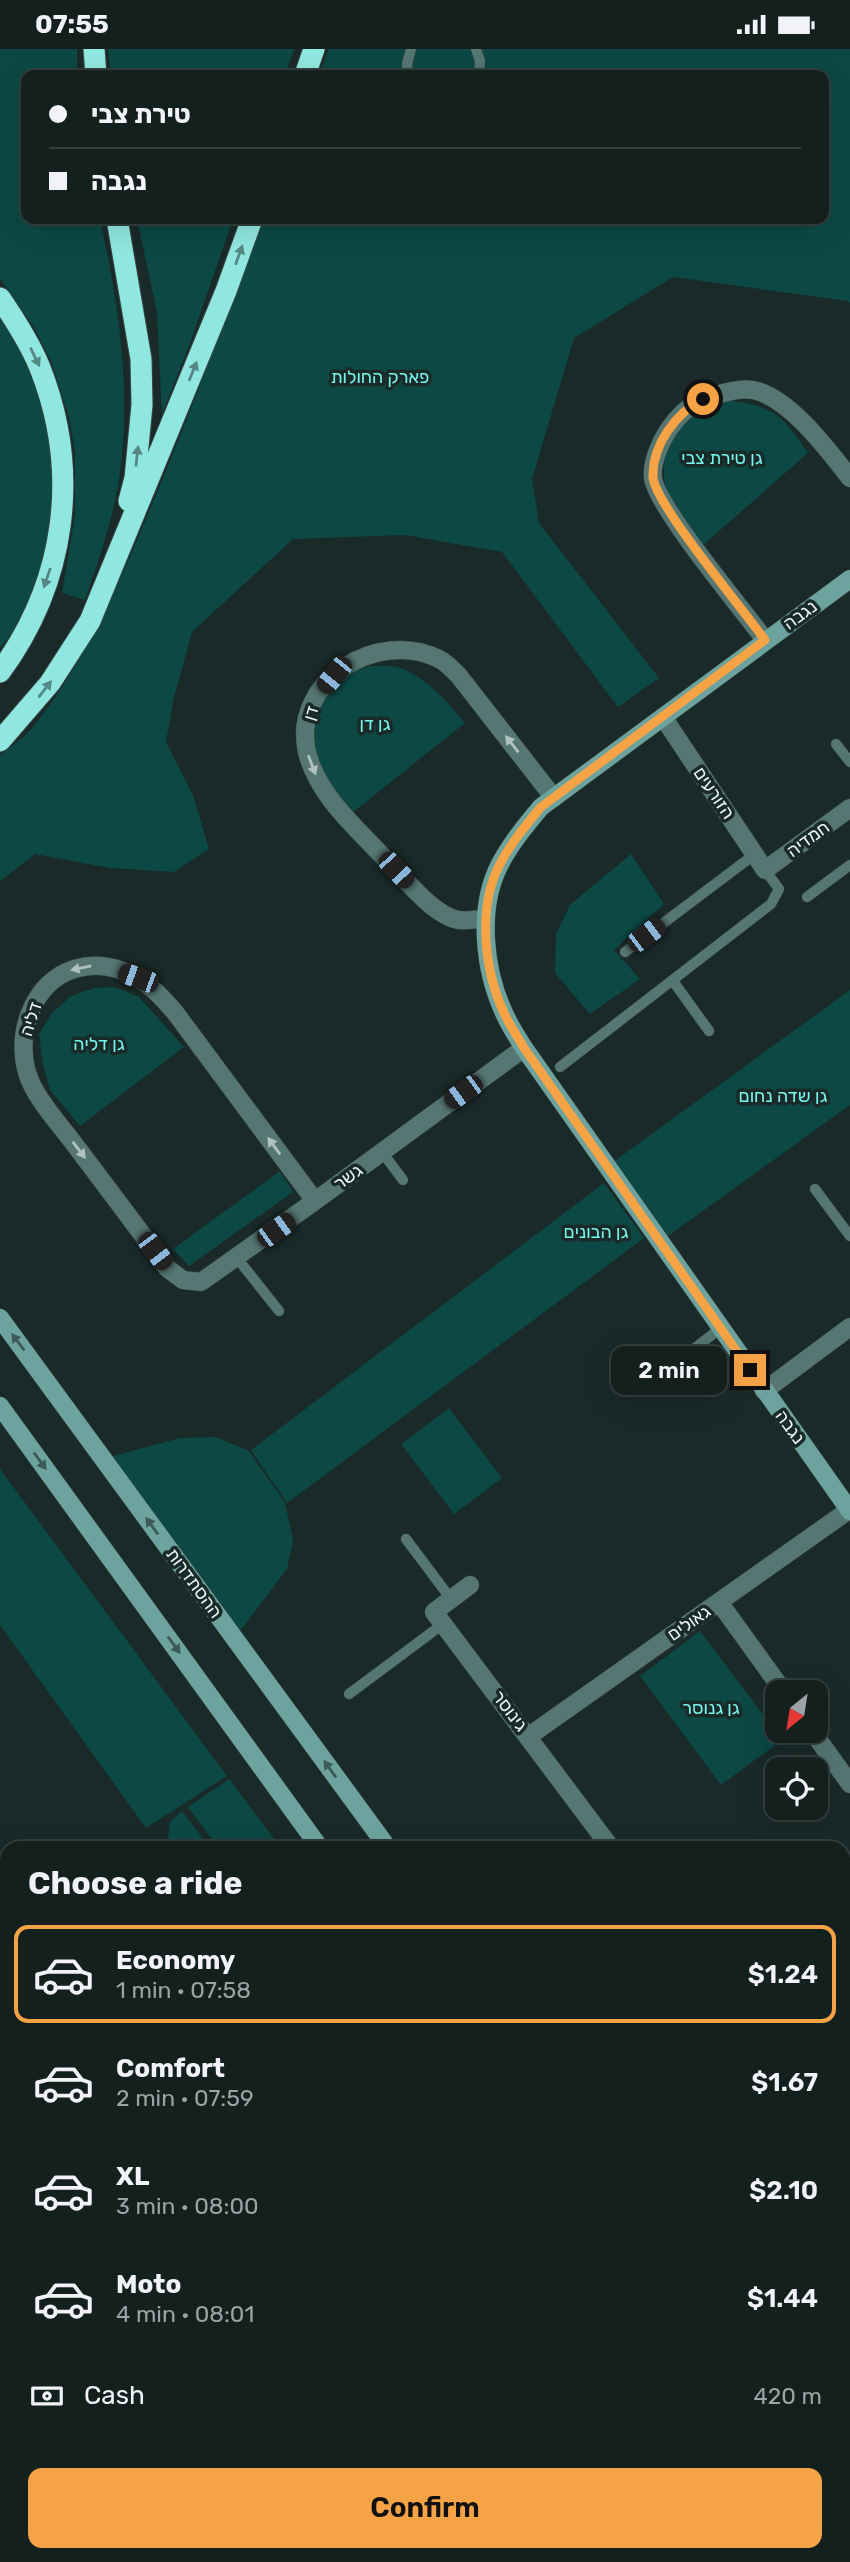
<!DOCTYPE html>
<html lang="en">
<head>
<meta charset="utf-8">
<style>
	body { margin:0; font-family:Rubik,"Noto Sans Hebrew",sans-serif; background:#1d2827; color:#f1f3f6; height:100vh; display:flex; flex-direction:column; font-size:26px; white-space:nowrap }
	* { box-sizing:border-box; margin:0 }
	p { font-size:23px; color:#9da3a4 }
	.icon { flex:none; width:38px; height:38px; fill:none; stroke:currentColor; stroke-width:2; stroke-linecap:round; stroke-linejoin:round }
	.map { position:relative; flex:1; overflow:hidden }
	.side { position:absolute; left:0px; top:1792px; width:850px; height:721px; display:flex; flex-direction:column; background:#14201e; border-radius:21px 21px 0 0; box-shadow:0 7px 28px #0002,0 0 0 2px #333e3c }
	.side>* { flex:none }
	.hud { position:absolute; left:21px; top:21px; width:808px; height:154px; border-radius:14px; box-shadow:0 7px 28px #0002,0 0 0 2px #333e3c; display:grid; align-content:center; height:154px; padding:0 28px; background:#14201e }
	.needle { width:46px; rotate:210deg }
	.buttons { position:absolute; left:765px; top:1631px; display:grid; gap:14px }
	.buttons a { display:grid; place-items:center; width:63px; height:63px; border-radius:14px; background:#14201e; box-shadow:0 7px 28px #0002,0 0 0 2px #333e3c; font-size:35px }
	.end { position:absolute; width:32px; height:32px; margin:-16px; border:9px solid #f5a345; background:#111; box-shadow:0 0 0 4px #111 }
	.from { border-radius:50% }
	.bubble { position:absolute; height:49px; border-radius:14px; background:#14201e; box-shadow:0 7px 28px #0002,0 0 0 2px #333e3c; font-size:23px; font-weight:600; line-height:49px; text-align:center }
	.car { position:absolute; width:21px; height:42px; margin:-21px -10px; border-radius:9px; box-shadow:0 0 5px 2px #0007; background:linear-gradient(#222 24%,#8ab4d8 0 40%,#222 0 76%,#8ab4d8 0 86%,#222 0) }
	.hud b { display:flex; align-items:center; gap:24px; height:66px; font-size:26px }
	.hud b+b { border-top:2px solid #333e3c }
	.hud i { width:18px; height:18px; background:#f1f3f6 }
	ul { padding:0; list-style:none }
	li { display:flex; align-items:center; gap:21px; height:98px; margin:0 14px 10px; padding:0 14px; border:4px solid transparent; border-radius:14px }
	li div { flex:1 }
	li b { display:block; font-size:26px }
	li em { font-style:normal; font-weight:600 }
	li.selected { border-color:#f5a345 }
	li>.icon { width:63px; height:63px; stroke-width:1.5 }
	h2 { padding:0 28px; font-size:32px; line-height:84px }
	.pay { display:flex; align-items:center; gap:18px; height:77px; padding:0 28px; font-size:26px }
	.pay p { margin-inline-start:auto }
	.button { display:flex; gap:14px; margin-top:auto; padding:14px 28px }
	.button a { flex:1; height:80px; border-radius:14px; background:#f5a345; color:#111; font-size:28px; font-weight:600; line-height:80px; text-align:center }
	.status { display:flex; justify-content:space-between; align-items:center; height:49px; padding:0 35px; background:#14201e; direction:ltr }
	.status svg { height:19px; fill:currentColor }
	.map>svg:first-child { display:block }
	.green { fill:#0c4844 }
	.lines { fill:none; stroke-linecap:round; stroke-linejoin:round }
	.lane-casing { stroke:#374645; stroke-width:11 }
	.street-casing { stroke:#374645; stroke-width:19 }
	.secondary-casing { stroke:#374645; stroke-width:19 }
	.highway-casing { stroke:#374645; stroke-width:23 }
	.lane { stroke:#557673; stroke-width:10 }
	.street { stroke:#557673; stroke-width:18 }
	.secondary { stroke:#6da39f; stroke-width:18 }
	.highway { stroke:#90e7df; stroke-width:21 }
	.oneway { fill:#558884 }
	.oneway2 { fill:#afc2c0 }
	.oneway3 { fill:#3b5a58 }
	.route { stroke:#f5a345; stroke-width:9 }
	.labels { text-anchor:middle; dominant-baseline:central; stroke-width:7; stroke-linejoin:round; paint-order:stroke }
	.park-label { font-size:18px; fill:#75f5ec; stroke:#1a2a28 }
	.street-label { font-size:18px; fill:#ebf5f4; stroke:#1a2a28 }
</style>
</head>
<body>
<div class="status"><b>07:55</b><svg viewBox="0 0 49 12"><path d="M0 12V9h3v3zM5 12V6h3v6zM10 12V3h3v9zM15 12V0h3v12zM26 1h20v11H26zM47 4h2v5h-2z"/></svg></div>
<div class="map">
<svg width="850" height="2513" viewBox="0 0 850 2513">
	<rect width="100%" height="100%" fill="#1a2a28"/>
	<!-- green -->
	<path class="green" d="M 0,0 L 77,0 L 77,26 L 26,26 L 26,170 L 100,170 C 119,256 133,349 118,437 C 111,475 98,514 85,551 L 62,544 L 75,466 L 75,403 L 69,368 L 51,312 L 35,280 L 0,229 Z
		M 108,0 L 294,0 L 285,26 L 111,26 Z
		M 329,0 L 850,0 L 850,254 L 848,252 L 673,228 L 574,289 L 532,430 L 539,474 L 659,629 L 618,658 L 502,503 L 405,486 L 293,490 L 192,583 L 173,652 L 166,693 L 193,746 L 209,800 L 174,823 L 110,819 L 35,805 L 0,832 L 0,707 C 10,698 23,690 32,679 C 88,611 122,527 156,446 C 194,355 228,262 264,170 L 824,170 L 824,26 L 319,26 Z
		M 137,170 L 233,170 L 189,297 L 162,365 L 157,263 Z
		M 0,249 L 43,327 L 63,449 L 34,541 L 11,585 L 0,599 Z
		M 726,351 C 773,357 782,365 808,404 L 702,497 C 677,462 653,441 669,395 C 673,385 682,372 691,365 C 700,358 716,355 726,351 Z
		M 370,617 C 378,617 389,616 397,618 C 423,625 449,654 465,674 L 352,764 C 337,744 317,724 312,699 C 307,678 325,638 344,627 C 351,622 362,620 370,617 Z
		M 631,805 L 664,855 L 614,901 L 640,930 L 590,965 L 555,924 L 556,885 L 570,856 Z
		M 115,938 L 139,948 L 184,998 L 80,1077 L 50,1041 L 43,1016 L 39,985 L 52,964 L 71,947 L 94,939 Z
		M 850,941 L 850,1056 L 668,1187 L 613,1113 Z
		M 280,1122 L 293,1143 L 189,1217 L 173,1200 Z
		M 604,1134 L 644,1189 L 287,1454 L 251,1401 Z
		M 449,1359 L 502,1429 L 454,1465 L 401,1395 Z
		M 216,1388 L 249,1402 L 285,1454 L 293,1491 L 287,1520 L 238,1585 L 110,1408 L 180,1389 Z
		M 0,1420 L 227,1727 L 146,1779 L 0,1576 Z
		M 700,1582 L 782,1691 L 721,1736 L 640,1627 Z
		M 229,1730 L 281,1799 L 218,1799 L 188,1758 Z
		M 182,1762 L 210,1799 L 167,1799 L 170,1773 Z
		M 844,2173 L 850,2181 L 850,2312 L 844,2316 Z
		M 726,2506 L 780,2506 L 785,2513 L 731,2513 Z"/>
	<g class="lines">
		<defs>
			<path id="lane" d="M 476,0 L 480,12 L 479,26
				M 408,26 L 407,15 L 411,0
				M 836,695 L 850,713
				M 807,848 L 850,816
				M 625,903 L 755,805
				M 673,932 L 709,982
				M 560,1018 L 771,855 L 779,840 L 765,821
				M 382,1103 L 403,1131
				M 815,1140 L 850,1187
				M 237,1209 L 279,1262
				M 641,1337 L 672,1317 L 722,1278
				M 406,1490 L 451,1550
				M 349,1645 L 443,1575"/>
			<path id="street" d="M 765,591 C 744,562 656,457 653,429 C 651,410 664,385 676,371 C 688,357 699,351 716,346 C 726,343 741,339 753,341 C 789,348 828,401 850,429
				M 663,668 L 765,821 L 850,759
				M 485,870 C 477,870 467,872 459,871 C 434,867 406,831 389,814 C 359,781 318,748 307,703 C 291,632 378,579 439,610 C 446,613 453,621 459,627 L 554,749
				M 315,1152 L 174,962 C 163,950 153,938 139,930 C 97,904 48,917 30,964 C 21,986 21,1014 32,1036 C 42,1057 61,1077 75,1096 C 106,1137 137,1178 167,1219 L 183,1231 L 201,1233 L 315,1152 L 524,999
				M 764,1342 L 850,1278
				M 470,1536 L 434,1563 L 611,1799
				M 719,1553 L 784,1643
				M 812,1682 L 850,1735
				M 529,1687 L 849,1461
				M 844,1843 L 850,1839
				M 0,1921 L 7,1930
				M 417,2506 L 423,2513"/>
			<path id="secondary" d="M 850,530 L 541,758 C 526,776 511,794 500,815 C 477,859 484,922 505,966 C 510,977 517,988 524,999 L 850,1462
				M 0,1269 L 388,1799
				M 0,1357 L 320,1799
				M 844,2024 L 850,2020
				M 844,2080 L 850,2076
				M 0,2443 L 7,2452
				M 844,2450 L 850,2460
				M 0,2495 L 7,2503
				M 56,2506 L 63,2513
				M 817,2506 L 822,2513
				M 120,2513 L 130,2506
				M 195,2513 L 205,2506"/>
			<path id="highway" d="M 94,0 L 96,26
				M 305,26 L 314,0
				M 117,170 L 141,310 L 142,356 L 135,429 L 129,452
				M 0,249 C 15,271 30,294 40,319 C 81,423 66,533 0,623
				M 0,692 L 50,634 L 90,572 L 226,242 L 252,170"/>
		</defs>
		<!-- lane casing -->
		<use href="#lane" class="lane-casing"/>
		<!-- street casing -->
		<use href="#street" class="street-casing"/>
		<!-- secondary casing -->
		<use href="#secondary" class="secondary-casing"/>
		<!-- highway casing -->
		<use href="#highway" class="highway-casing"/>
		<!-- lane -->
		<use href="#lane" class="lane"/>
		<!-- street -->
		<use href="#street" class="street"/>
		<!-- secondary -->
		<use href="#secondary" class="secondary"/>
		<!-- highway -->
		<use href="#highway" class="highway"/>
	</g>
	<!-- one-way arrows -->
	<defs><path id="oneway-solid" d="M-6-.8H1V-3.2L6.5 0L1 3.2V.8H-6Z" transform="scale(1.75)"/></defs>
	<g class="oneway">
		<use href="#oneway-solid" transform="translate(239 206) rotate(-70)"/>
		<use href="#oneway-solid" transform="translate(35 308) rotate(64)"/>
		<use href="#oneway-solid" transform="translate(193 322) rotate(-68)"/>
		<use href="#oneway-solid" transform="translate(137 407) rotate(-84)"/>
		<use href="#oneway-solid" transform="translate(47 529) rotate(109)"/>
		<use href="#oneway-solid" transform="translate(45 640) rotate(-52)"/>
	</g>
	<g class="oneway2">
		<use href="#oneway-solid" transform="translate(512 695) rotate(-128)"/>
		<use href="#oneway-solid" transform="translate(312 716) rotate(69)"/>
		<use href="#oneway-solid" transform="translate(81 919) rotate(168)"/>
		<use href="#oneway-solid" transform="translate(274 1097) rotate(-126)"/>
		<use href="#oneway-solid" transform="translate(79 1101) rotate(53)"/>
	</g>
	<g class="oneway3">
		<use href="#oneway-solid" transform="translate(18 1293) rotate(-127)"/>
		<use href="#oneway-solid" transform="translate(40 1412) rotate(54)"/>
		<use href="#oneway-solid" transform="translate(152 1477) rotate(-126)"/>
		<use href="#oneway-solid" transform="translate(174 1596) rotate(54)"/>
		<use href="#oneway-solid" transform="translate(330 1720) rotate(-126)"/>
	</g>
	<g class="lines">
		<!-- route -->
		<path class="route" d="M 703,350 C 676,364 652,396 653,428 C 654,454 745,563 765,591 L 541,758 C 526,776 511,794 500,815 C 477,858 484,922 505,966 C 510,977 518,988 524,999 L 750,1321"/>
	</g>
	<g class="labels">
		<!-- park labels -->
		<g class="park-label">
			<text x="380" y="328">פארק החולות</text>
			<text x="722" y="409">גן טירת צבי</text>
			<text x="375" y="675">גן דן</text>
			<text x="99" y="995">גן דליה</text>
			<text x="783" y="1047">גן שדה נחום</text>
			<text x="596" y="1183">גן הבונים</text>
			<text x="711" y="1659">גן גנוסר</text>
		</g>
		<!-- street labels -->
		<g class="street-label">
			<text transform="translate(800 566) rotate(-36)">נגבה</text>
			<text transform="translate(311 664) rotate(-73)">דן</text>
			<text transform="translate(714 744) rotate(56)">הזורעים</text>
			<text transform="translate(808 790) rotate(-36)">חמדיה</text>
			<text transform="translate(31 970) rotate(-72)">דליה</text>
			<text transform="translate(348 1128) rotate(-36)">גשר</text>
			<text transform="translate(790 1378) rotate(54)">נגבה</text>
			<text transform="translate(194 1534) rotate(54)">ההסתדרות</text>
			<text transform="translate(689 1574) rotate(-35)">גאולים</text>
			<text transform="translate(510 1662) rotate(53)">גינוסר</text>
		</g>
	</g>
</svg>
<div class="buttons">
<a><svg class="needle" viewBox="-14 -14 28 28"><path d="M0-13l5 13h-10z" fill="#e53935"/><path d="M0 13l5-13h-10z" fill="#9da3a4"/></svg></a>
<a><svg class="icon" aria-label="locate" viewBox="0 0 24 24"><circle cx="12" cy="12" r="6"/><path d="M12 2v4M12 18v4M2 12h4M18 12h4"/></svg></a>
</div>
<i class="end from" style="left:703px;top:350px"></i>
<i class="end" style="left:750px;top:1321px"></i>
<div class="bubble" style="left:611px;top:1297px;width:116px">2 min</div>
<i class="car" style="left:334px;top:626px;rotate:219deg"></i>
<i class="car" style="left:396px;top:821px;rotate:137deg"></i>
<i class="car" style="left:646px;top:886px;rotate:53deg"></i>
<i class="car" style="left:138px;top:929px;rotate:290deg"></i>
<i class="car" style="left:463px;top:1043px;rotate:234deg"></i>
<i class="car" style="left:276px;top:1181px;rotate:54deg"></i>
<i class="car" style="left:155px;top:1202px;rotate:143deg"></i>
<div class="hud">
<b><i class="from"></i>טירת צבי</b>
<b><i></i>נגבה</b>
</div>
<section class="side">
<h2>Choose a ride</h2>
<ul>
<li class="selected"><svg class="icon" aria-label="car" viewBox="0 0 24 24"><path d="M5 17H2v-5l4-1 3-4h7l3 4 3 1v5h-3M9 17h6M6 11h13"/><circle cx="7" cy="17" r="2"/><circle cx="17" cy="17" r="2"/></svg><div><b>Economy</b><p>1 min · 07:58</p></div><em>$1.24</em></li>
<li><svg class="icon" aria-label="car" viewBox="0 0 24 24"><path d="M5 17H2v-5l4-1 3-4h7l3 4 3 1v5h-3M9 17h6M6 11h13"/><circle cx="7" cy="17" r="2"/><circle cx="17" cy="17" r="2"/></svg><div><b>Comfort</b><p>2 min · 07:59</p></div><em>$1.67</em></li>
<li><svg class="icon" aria-label="car" viewBox="0 0 24 24"><path d="M5 17H2v-5l4-1 3-4h7l3 4 3 1v5h-3M9 17h6M6 11h13"/><circle cx="7" cy="17" r="2"/><circle cx="17" cy="17" r="2"/></svg><div><b>XL</b><p>3 min · 08:00</p></div><em>$2.10</em></li>
<li><svg class="icon" aria-label="car" viewBox="0 0 24 24"><path d="M5 17H2v-5l4-1 3-4h7l3 4 3 1v5h-3M9 17h6M6 11h13"/><circle cx="7" cy="17" r="2"/><circle cx="17" cy="17" r="2"/></svg><div><b>Moto</b><p>4 min · 08:01</p></div><em>$1.44</em></li>
</ul>
<div class="pay"><svg class="icon" aria-label="cash" viewBox="0 0 24 24"><path d="M3 7h18v10H3z"/><circle cx="12" cy="12" r="2"/></svg>Cash<p>420 m</p></div>
<div class="button"><a>Confirm</a></div>
</section>
</div>
</body>
</html>
